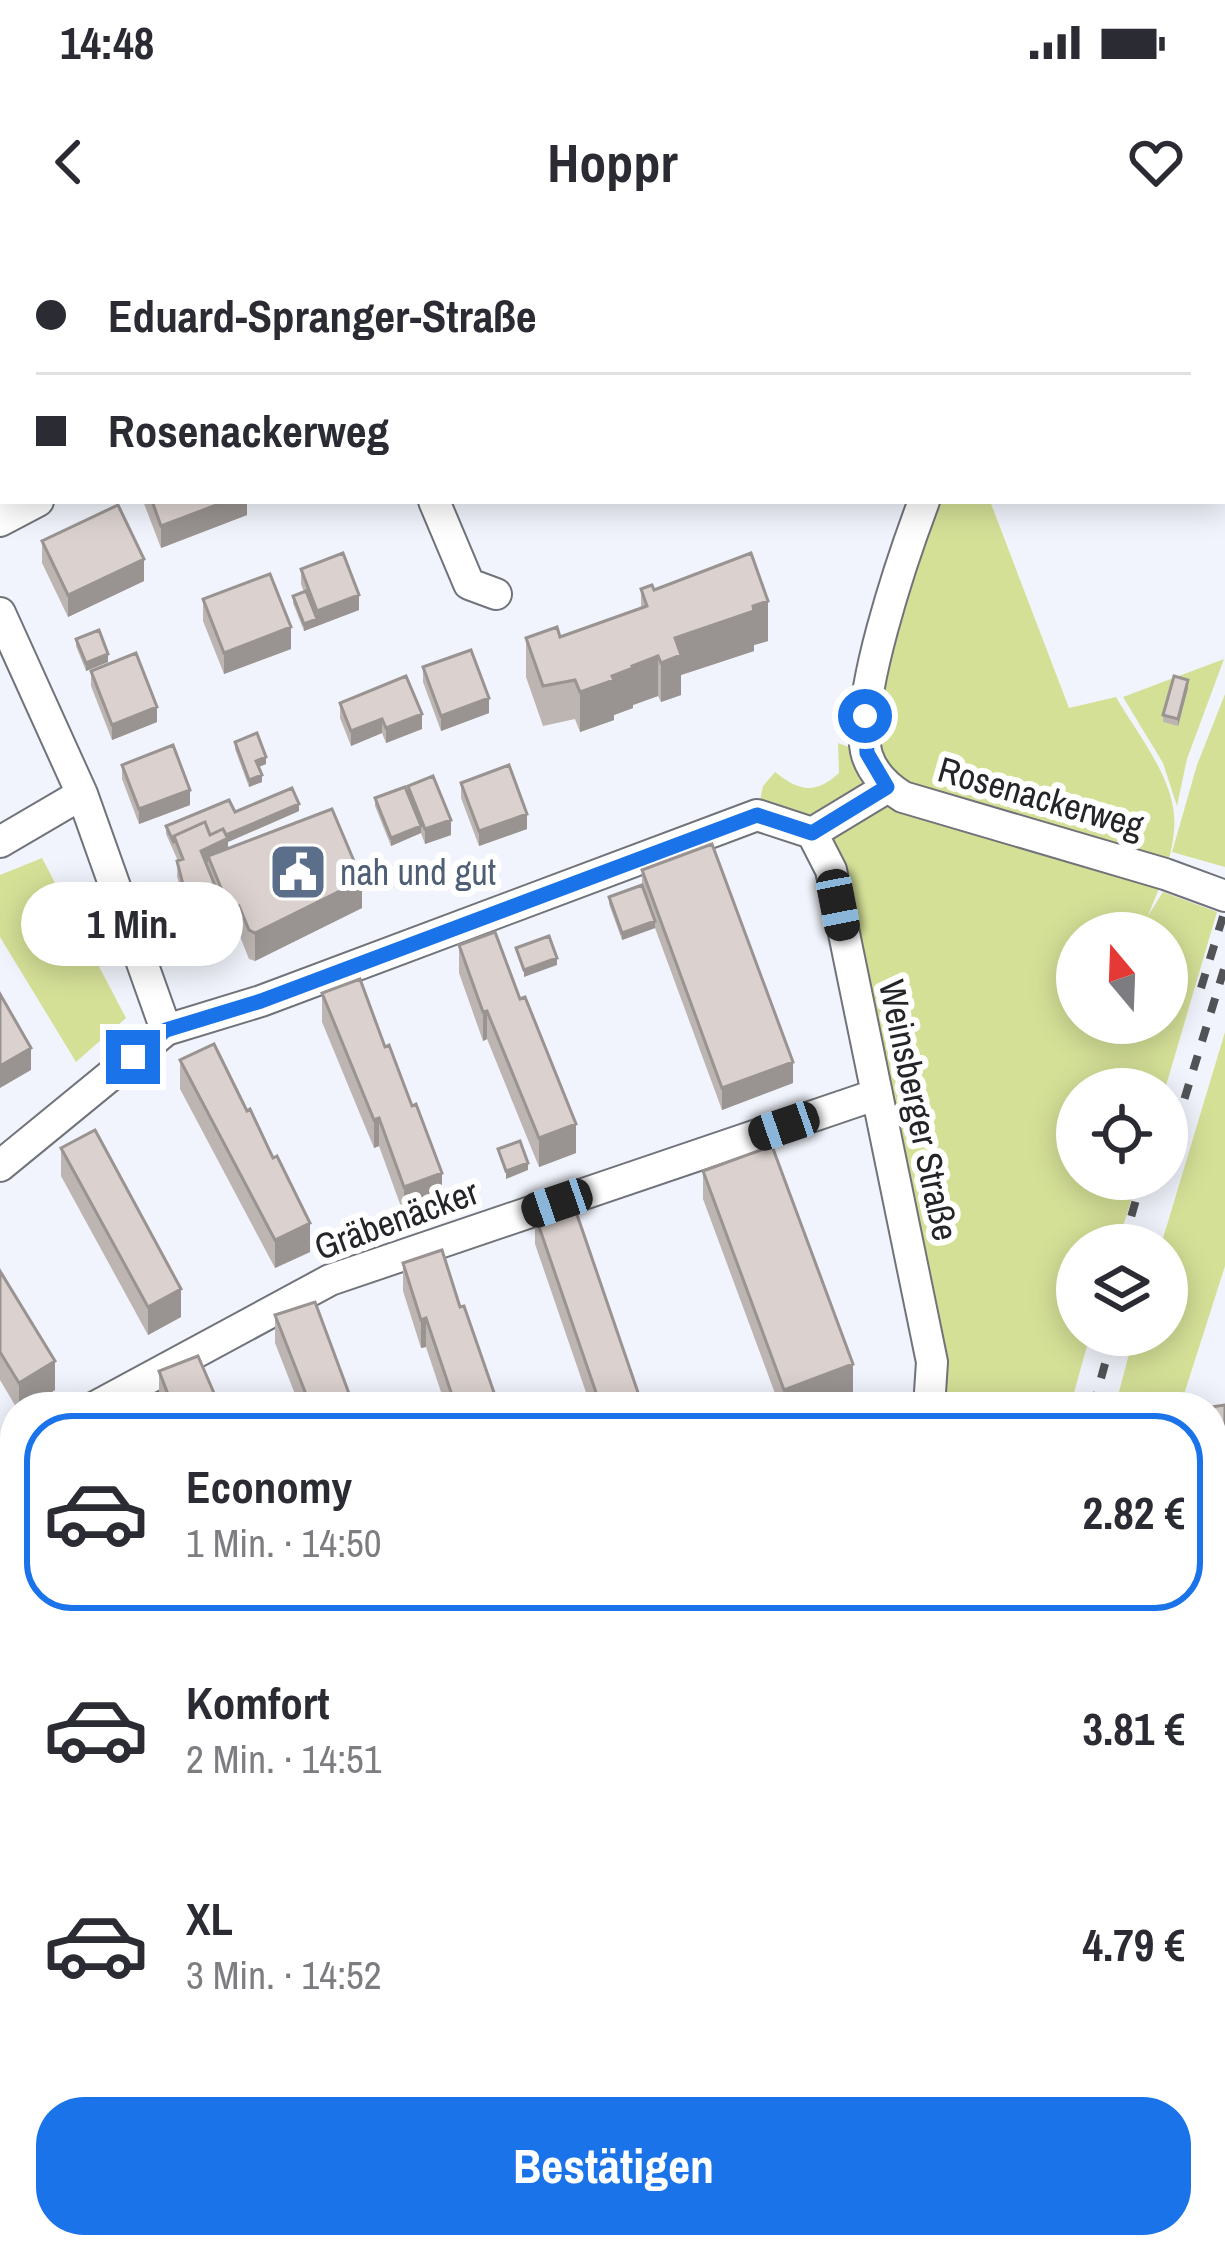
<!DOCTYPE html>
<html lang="de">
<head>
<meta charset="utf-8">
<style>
	body { margin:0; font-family:"Archivo Narrow",sans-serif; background:#f7f7f7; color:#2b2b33; height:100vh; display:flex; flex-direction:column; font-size:45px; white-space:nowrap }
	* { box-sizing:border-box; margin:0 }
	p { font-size:39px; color:#7c7c81 }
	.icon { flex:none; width:66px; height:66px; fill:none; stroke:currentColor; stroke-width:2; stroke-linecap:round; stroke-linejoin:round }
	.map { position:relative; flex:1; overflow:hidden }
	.panel { position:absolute; left:0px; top:1152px; width:1227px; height:867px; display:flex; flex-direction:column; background:#fff; border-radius:48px 48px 0 0; box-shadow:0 6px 30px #0003 }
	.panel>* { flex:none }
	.hud { position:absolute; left:0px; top:0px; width:1227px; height:264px; box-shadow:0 6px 30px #0003; display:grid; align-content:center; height:264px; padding:0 36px; background:#fff }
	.needle { width:78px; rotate:341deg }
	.fabs { position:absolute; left:1056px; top:672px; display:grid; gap:24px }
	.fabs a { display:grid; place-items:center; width:132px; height:132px; border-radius:50%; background:#fff; box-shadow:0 6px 30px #0003; font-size:60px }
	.end { position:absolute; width:54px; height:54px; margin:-27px; border:15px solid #1a73e8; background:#fff; box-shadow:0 0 0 6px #fff }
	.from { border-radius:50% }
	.bubble { position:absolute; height:84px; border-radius:42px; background:#fff; box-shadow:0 6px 30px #0003; font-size:39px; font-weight:700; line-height:84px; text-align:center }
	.car { position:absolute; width:36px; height:72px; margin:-36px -18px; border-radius:15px; box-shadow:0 0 9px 3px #0007; background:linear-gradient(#222 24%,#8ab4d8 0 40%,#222 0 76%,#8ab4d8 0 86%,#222 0) }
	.hud b { display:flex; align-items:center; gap:42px; height:114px; font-size:45px }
	.hud b+b { border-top:3px solid #e1e1e2 }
	.hud i { width:30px; height:30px; background:#2b2b33 }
	ul { padding:21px 0 0; list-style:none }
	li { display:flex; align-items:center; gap:36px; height:198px; margin:0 24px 18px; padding:0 12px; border:6px solid transparent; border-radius:48px }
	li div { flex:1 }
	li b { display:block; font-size:45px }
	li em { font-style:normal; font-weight:700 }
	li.on { border-color:#1a73e8 }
	li>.icon { width:108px; height:108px; stroke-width:1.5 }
	.cta { display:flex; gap:24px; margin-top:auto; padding:24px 36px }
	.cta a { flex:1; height:138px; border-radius:48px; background:#1a73e8; color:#fff; font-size:48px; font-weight:700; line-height:138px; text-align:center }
	.status { display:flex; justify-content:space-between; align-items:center; height:84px; padding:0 60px; background:#fff; direction:ltr }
	.status svg { height:33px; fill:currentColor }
	header { display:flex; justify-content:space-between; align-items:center; height:156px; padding:0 36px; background:#fff; font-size:54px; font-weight:700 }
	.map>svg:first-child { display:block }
	.green { fill:#d5e097; fill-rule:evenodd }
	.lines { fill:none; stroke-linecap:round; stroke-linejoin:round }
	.lane-casing { stroke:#707379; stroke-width:20 }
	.street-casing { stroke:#707379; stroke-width:34 }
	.secondary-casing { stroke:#707379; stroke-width:46 }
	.primary-casing { stroke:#d3d3d4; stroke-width:50 }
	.lane { stroke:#fff; stroke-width:15 }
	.street { stroke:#fff; stroke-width:30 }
	.secondary { stroke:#fff; stroke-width:42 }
	.primary { stroke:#dab298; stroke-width:45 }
	.rail { stroke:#515357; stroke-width:8; stroke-dasharray:15 15; stroke-linecap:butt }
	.wall { fill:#bcb5b2 }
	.shaded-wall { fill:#999391 }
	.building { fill:#dbd2cf; stroke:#999391; stroke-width:3 }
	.route { stroke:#1a73e8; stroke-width:15 }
	.labels { text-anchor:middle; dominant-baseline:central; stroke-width:12; stroke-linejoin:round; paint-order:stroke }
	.street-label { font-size:36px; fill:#242528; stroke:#fff }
	.service-label { font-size:36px; fill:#4e5e75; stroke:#fff; text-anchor:start }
</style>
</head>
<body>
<div class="status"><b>14:48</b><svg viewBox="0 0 49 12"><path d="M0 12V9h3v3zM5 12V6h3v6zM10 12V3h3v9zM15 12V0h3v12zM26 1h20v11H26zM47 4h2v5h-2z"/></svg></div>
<header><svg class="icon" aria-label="back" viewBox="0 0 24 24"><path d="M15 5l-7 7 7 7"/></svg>Hoppr<svg class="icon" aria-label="heart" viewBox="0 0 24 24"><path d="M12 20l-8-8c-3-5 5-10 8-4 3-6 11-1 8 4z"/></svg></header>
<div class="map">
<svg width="1225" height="2017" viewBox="0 0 1225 2017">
	<rect width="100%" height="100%" fill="#f1f4fc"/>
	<!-- green -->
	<path class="green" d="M 924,261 L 990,261 L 1069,468 L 1116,457 C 1136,492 1171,534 1174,575 C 1177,609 1160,646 1148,676 L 1163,652 L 1217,672 L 1165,849 L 1077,849 L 1077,939 L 1138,939 L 1117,1005 L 1077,1005 L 1077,1095 L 1090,1095 L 1070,1167 L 929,1167 L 812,593 L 757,575 L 763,546 L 775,532 C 799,551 815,555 839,533 L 838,503 L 865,513 ZM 1077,693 L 1167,693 L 1167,783 L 1077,783 Z
		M 1224,419 L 1187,519 L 1177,566 L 1163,523 L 1123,457 Z
		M 1225,454 L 1225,627 L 1172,612 L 1197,525 Z
		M 42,618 L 126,778 L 76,822 L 0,697 L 0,635 Z
		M 1225,792 L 1225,1026 L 1180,1167 L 1115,1167 L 1134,1095 L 1167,1095 L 1167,1005 L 1161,1005 Z"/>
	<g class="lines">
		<defs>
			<path id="lane" d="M 571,0 L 574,3
				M 1212,1863 L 1225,1861
				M 1212,1928 L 1225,1924
				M 1212,1996 L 1225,1992
				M 1108,2004 L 1109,2017
				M 1167,2004 L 1168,2008 L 1182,2004"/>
			<path id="street" d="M 188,0 L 189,3
				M 615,0 L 616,3
				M 1035,3 L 1037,0
				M 434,261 L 469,344 L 496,354
				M 924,261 C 904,314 852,464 867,515 C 873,534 887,547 903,557 L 1165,634 L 1225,656
				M 0,281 L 38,261
				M 0,373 L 82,554 L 166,790
				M 812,593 L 831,630 L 932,1122 L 929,1167
				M 0,602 L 82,554
				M 0,926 L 166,790 L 261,761 L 757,575 L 812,593 L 888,547
				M 95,1167 L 330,1040 L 875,855
				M 0,1227 L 15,1255
				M 0,1599 L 15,1610
				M 0,1736 L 15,1748
				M 15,1847 L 15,1852
				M 49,2004 L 52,2017
				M 576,2004 L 597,2017
				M 953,2004 L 955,2017"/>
			<path id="secondary" d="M 402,2004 L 410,2017"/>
			<path id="primary" d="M 0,1640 L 15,1652
				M 0,1689 L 15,1701
				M 436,2004 L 455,2017
				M 514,2004 L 534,2017"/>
		</defs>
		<!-- lane casing -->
		<use href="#lane" class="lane-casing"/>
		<!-- street casing -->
		<use href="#street" class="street-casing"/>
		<!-- secondary casing -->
		<use href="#secondary" class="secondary-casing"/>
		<!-- primary casing -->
		<use href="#primary" class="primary-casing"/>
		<!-- lane -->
		<use href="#lane" class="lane"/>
		<!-- street -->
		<use href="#street" class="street"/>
		<!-- secondary -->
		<use href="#secondary" class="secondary"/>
		<!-- primary -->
		<use href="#primary" class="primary"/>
		<!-- rail -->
		<path class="rail" d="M 1201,748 L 1225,670
			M 1167,916 L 1225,726
			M 1123,1005 L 1142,939
			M 1093,1167 L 1113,1095
			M 1027,2004 L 1029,2017
			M 1046,2004 L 1048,2017"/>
	</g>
	<!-- wall -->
	<path class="wall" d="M 143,261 L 247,261 L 247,275 L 161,308 Z
		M 42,301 L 144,341 L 68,377 L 42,323 Z
		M 301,329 L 359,370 L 304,391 L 293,363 L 293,356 L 304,352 L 301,344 Z
		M 641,349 L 654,350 L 768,401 L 754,405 L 754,411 L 681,435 L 681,455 L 661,462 L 658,456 L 633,465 L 633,468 L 614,475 L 614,480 L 580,492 L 575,479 L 543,486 L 526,437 L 526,398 L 560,397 L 641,368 Z
		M 203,359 L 291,409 L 224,434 L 203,381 Z
		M 76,399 L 108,422 L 86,431 L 76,406 Z
		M 423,427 L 489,473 L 441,491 L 423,442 Z
		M 91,431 L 157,482 L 112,500 L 91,446 Z
		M 1188,448 L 1178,486 L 1163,482 L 1163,475 Z
		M 340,463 L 422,489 L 386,503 L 382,493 L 351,506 L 340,478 Z
		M 235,502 L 266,524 L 259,527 L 262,542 L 249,547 L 235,509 Z
		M 122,525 L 190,565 L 139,584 L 122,539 Z
		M 461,543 L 527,589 L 479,606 L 461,558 Z
		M 408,546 L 451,595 L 425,604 L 421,593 L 391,606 L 375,566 L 375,558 L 408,554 Z
		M 299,571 L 228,602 L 228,608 L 362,668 L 255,721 L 249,719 L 239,694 L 230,698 L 220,673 L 209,684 L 196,682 L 187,674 L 177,636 L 178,621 L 166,594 L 166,586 L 235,572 Z
		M 642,630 L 793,843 L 722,870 L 655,688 L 622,700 L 609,664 L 609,657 L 642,645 Z
		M 459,705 L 520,759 L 576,913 L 539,927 L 487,799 L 483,801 L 459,733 Z
		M 322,753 L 385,807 L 442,961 L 404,975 L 379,906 L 374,908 L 322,782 Z
		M 180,820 L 247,871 L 310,1012 L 275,1028 L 180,849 Z
		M 61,908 L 181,1077 L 148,1095 L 61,936 Z
		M 703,931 L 853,1152 L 813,1167 L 780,1167 L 703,959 Z
		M 535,975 L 643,1167 L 591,1167 L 535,1004 Z
		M 403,1023 L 460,1067 L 499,1167 L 446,1167 L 426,1107 L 421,1108 L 403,1051 Z
		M 0,1031 L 55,1150 L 27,1167 L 16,1167 L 0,1140 Z
		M 275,1075 L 354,1167 L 300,1167 L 275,1103 Z
		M 159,1131 L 220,1167 L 162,1167 L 159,1160 Z
		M 1225,1165 L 1225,1250 L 1212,1252 L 1212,1167 Z
		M 1225,1290 L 1225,1556 L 1212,1558 L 1212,1292 Z
		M 0,1478 L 15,1489 L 15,1584 L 0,1573 Z
		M 0,1772 L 15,1773 L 15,1815 L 3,1830 L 0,1827 Z
		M 239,2004 L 259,2004 L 252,2013 Z
		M 285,2004 L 304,2004 L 297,2013 Z
		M 612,2004 L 658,2004 L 649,2017 L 625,2017 L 612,2009 Z"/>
	<!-- shaded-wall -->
	<path class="shaded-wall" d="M 94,0 L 131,0 L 122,3 L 94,3 Z
		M 291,0 L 368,0 L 359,3 L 291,3 Z
		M 764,0 L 786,0 L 777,3 L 764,3 Z
		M 881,0 L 917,0 L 917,3 L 874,3 Z
		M 227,261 L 247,261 L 247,275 L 161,308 L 161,286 Z
		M 144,319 L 144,341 L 68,377 L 68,355 Z
		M 359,355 L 359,370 L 317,386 L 317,371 Z
		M 768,361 L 768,401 L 754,405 L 754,411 L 681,435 L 681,455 L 661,462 L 661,423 L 675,398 Z
		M 317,379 L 317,386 L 304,391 L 304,384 Z
		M 291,387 L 291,409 L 224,434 L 224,413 Z
		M 108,414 L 108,422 L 86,431 L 86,423 Z
		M 658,416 L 658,456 L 633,465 L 633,468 L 614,475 L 614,480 L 580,492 L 580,452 L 632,426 Z
		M 1188,440 L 1188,448 L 1178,486 L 1178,479 Z
		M 489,458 L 489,473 L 441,491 L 441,476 Z
		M 157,467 L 157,482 L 112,500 L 112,485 Z
		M 422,474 L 422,489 L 386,503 L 386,488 Z
		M 382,479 L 382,493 L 351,506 L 351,491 Z
		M 266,517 L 266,524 L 256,528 L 256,521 Z
		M 262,535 L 262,542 L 249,547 L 249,540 Z
		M 190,550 L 190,565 L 139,584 L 139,569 Z
		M 299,564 L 299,571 L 228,602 L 228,613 L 208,616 L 208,622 L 201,625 L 201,611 L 210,602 Z
		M 527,574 L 527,589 L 479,606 L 479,591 Z
		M 451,580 L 451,595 L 425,604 L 425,589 Z
		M 421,586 L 421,593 L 391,606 L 391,598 Z
		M 362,640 L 362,668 L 255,721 L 255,693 Z
		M 220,658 L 220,673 L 209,684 L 209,669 Z
		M 239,666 L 239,694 L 230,698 L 230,670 Z
		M 655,681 L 655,688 L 622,700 L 622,693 Z
		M 557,718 L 557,725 L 524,737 L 524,730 Z
		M 487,771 L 487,799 L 483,801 L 483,772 Z
		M 31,808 L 31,830 L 0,848 L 0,826 Z
		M 793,822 L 793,843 L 722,870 L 722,848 Z
		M 379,878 L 379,906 L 374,908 L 374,880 Z
		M 576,884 L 576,913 L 539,927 L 539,898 Z
		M 528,923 L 528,930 L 506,939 L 506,931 Z
		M 442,933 L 442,961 L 404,975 L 404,947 Z
		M 310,983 L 310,1012 L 275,1028 L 275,1000 Z
		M 181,1049 L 181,1077 L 148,1095 L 148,1067 Z
		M 426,1078 L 426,1107 L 421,1108 L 421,1080 Z
		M 55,1121 L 55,1150 L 27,1167 L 19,1167 L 19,1143 Z
		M 853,1124 L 853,1152 L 813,1167 L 784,1167 L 784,1150 Z
		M 15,1414 L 15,1436 L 0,1444 L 0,1422 Z
		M 15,1801 L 15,1815 L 3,1830 L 3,1815 Z
		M 1225,1820 L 1225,1849 L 1212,1851 L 1212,1823 Z
		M 10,1950 L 10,1965 L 0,1968 L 0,1953 Z
		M 643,2004 L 658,2004 L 649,2017 L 643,2017 Z
		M 732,2004 L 734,2004 L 734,2017 L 723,2017 Z"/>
	<!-- building -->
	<path class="building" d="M 0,89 L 3,98 L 3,117 L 0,118 Z
		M 3,145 L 3,197 L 0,198 L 0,146 Z
		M 152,261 L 227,261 L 161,286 Z
		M 118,265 L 144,319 L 68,355 L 42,301 Z
		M 343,313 L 359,355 L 317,371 L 301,329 Z
		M 751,313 L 768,361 L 753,366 L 754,371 L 675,398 L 681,415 L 661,423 L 658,416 L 632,426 L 633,428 L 612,436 L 614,440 L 580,452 L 575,440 L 543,446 L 526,398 L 557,387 L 560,397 L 647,366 L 641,349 L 652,345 L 654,350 Z
		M 270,334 L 291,387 L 224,413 L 203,359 Z
		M 306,351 L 317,379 L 304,384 L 293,356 Z
		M 99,390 L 108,414 L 86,423 L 76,399 Z
		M 471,410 L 489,458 L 441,476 L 423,427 Z
		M 136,413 L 157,467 L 112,485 L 91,431 Z
		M 406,436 L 422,474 L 386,488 L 382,479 L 351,491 L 340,463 Z
		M 1174,436 L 1188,440 L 1178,479 L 1163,475 Z
		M 257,493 L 266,517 L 256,521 L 262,535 L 249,540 L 235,502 Z
		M 173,505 L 190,550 L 139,569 L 122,525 Z
		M 509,525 L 527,574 L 479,591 L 461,543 Z
		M 433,536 L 451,580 L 425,589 L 408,546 Z
		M 405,547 L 421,586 L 391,598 L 375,558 Z
		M 292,548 L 299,564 L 226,595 L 223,589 L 210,595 L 205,582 L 174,596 L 174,603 L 166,586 L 229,560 L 235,572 Z
		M 332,569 L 362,640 L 255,693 L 249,690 L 239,666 L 230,670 L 208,616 Z
		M 205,582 L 210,595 L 223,589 L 228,598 L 201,611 L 220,658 L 209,669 L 196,668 L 187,660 L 177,621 L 183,619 L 174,596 Z
		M 712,604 L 793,822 L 722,848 L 642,630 Z
		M 642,645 L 655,681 L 622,693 L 609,657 Z
		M 495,692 L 520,759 L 525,757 L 576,884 L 539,898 L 487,771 L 483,772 L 459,705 Z
		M 549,696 L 557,718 L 524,730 L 516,708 Z
		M 360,739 L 385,807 L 389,805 L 412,866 L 416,864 L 442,933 L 404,947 L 379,878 L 374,880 L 322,753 Z
		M 0,754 L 31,808 L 0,826 Z
		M 214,804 L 247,871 L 250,869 L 273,918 L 277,916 L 310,983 L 275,1000 L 180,820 Z
		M 95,890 L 181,1049 L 148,1067 L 61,908 Z
		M 520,901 L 528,923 L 506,931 L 498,909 Z
		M 772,906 L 853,1124 L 784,1150 L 703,931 Z
		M 573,963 L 643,1167 L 601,1167 L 535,975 Z
		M 442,1010 L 460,1067 L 464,1066 L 499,1167 L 456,1167 L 426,1078 L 421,1080 L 403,1023 Z
		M 0,1031 L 55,1121 L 19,1143 L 0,1112 Z
		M 315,1062 L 354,1167 L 311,1167 L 275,1075 Z
		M 198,1116 L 220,1167 L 173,1167 L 159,1131 Z
		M 1225,1165 L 1225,1211 L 1212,1212 L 1211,1167 Z
		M 1225,1290 L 1225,1549 L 1212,1550 L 1212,1292 Z
		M 15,1373 L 15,1414 L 0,1422 L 0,1380 Z
		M 0,1478 L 15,1489 L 15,1544 L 0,1533 Z
		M 1212,1698 L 1215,1708 L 1225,1706 L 1225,1820 L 1212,1823 Z
		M 5,1766 L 15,1773 L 15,1801 L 3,1815 L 0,1813 L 0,1772 Z
		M 0,1916 L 10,1950 L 0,1953 Z
		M 79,2004 L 115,2004 L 118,2017 L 82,2017 Z
		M 321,2004 L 346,2004 L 363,2017 L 311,2017 Z
		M 686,2004 L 732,2004 L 723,2017 L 694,2017 L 683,2010 Z
		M 876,2004 L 924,2004 L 927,2017 L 879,2017 Z
		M 20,2005 L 23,2017 L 0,2017 L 0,2010 Z"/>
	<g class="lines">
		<!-- route -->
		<path class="route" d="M 133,817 L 166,790 L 261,761 L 757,575 L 812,593 L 887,547 L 867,513 L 865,476"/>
	</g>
	<!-- icons -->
	<defs>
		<symbol id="civic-square" viewBox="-11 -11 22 22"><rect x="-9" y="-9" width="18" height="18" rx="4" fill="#5c6f8a" stroke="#fff"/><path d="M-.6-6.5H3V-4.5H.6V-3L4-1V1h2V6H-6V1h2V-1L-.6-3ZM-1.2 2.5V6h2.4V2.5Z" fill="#fff"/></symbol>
	</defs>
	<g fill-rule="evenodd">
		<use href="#civic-square" x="265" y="599" width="66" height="66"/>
	</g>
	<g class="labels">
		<!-- street labels -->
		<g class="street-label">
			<text transform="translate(1041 557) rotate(16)">Rosenackerweg</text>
			<text transform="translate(919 870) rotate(78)">Weinsberger Straße</text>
			<text transform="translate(396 979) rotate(-20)">Gräbenäcker</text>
		</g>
		<!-- service labels -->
		<g class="service-label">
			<text x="340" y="632">nah und gut</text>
		</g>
	</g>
</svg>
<div class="fabs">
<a><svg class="needle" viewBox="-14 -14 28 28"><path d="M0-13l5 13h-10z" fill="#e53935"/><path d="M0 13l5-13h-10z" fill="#7c7c81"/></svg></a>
<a><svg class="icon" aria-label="locate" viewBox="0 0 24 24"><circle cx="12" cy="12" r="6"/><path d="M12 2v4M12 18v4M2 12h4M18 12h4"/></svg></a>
<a><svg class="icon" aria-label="layers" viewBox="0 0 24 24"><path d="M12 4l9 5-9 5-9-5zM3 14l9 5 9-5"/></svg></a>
</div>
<i class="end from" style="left:865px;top:476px"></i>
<i class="end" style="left:133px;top:817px"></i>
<div class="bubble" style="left:21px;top:642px;width:222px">1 Min.</div>
<i class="car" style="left:838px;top:665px;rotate:169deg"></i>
<i class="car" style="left:784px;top:886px;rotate:251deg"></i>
<i class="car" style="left:557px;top:963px;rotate:251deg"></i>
<div class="hud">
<b><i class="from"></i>Eduard-Spranger-Straße</b>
<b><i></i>Rosenackerweg</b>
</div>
<section class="panel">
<ul>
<li class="on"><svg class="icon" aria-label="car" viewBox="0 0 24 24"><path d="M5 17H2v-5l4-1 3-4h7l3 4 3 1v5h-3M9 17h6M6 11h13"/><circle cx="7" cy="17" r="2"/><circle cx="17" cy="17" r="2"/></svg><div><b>Economy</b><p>1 Min. · 14:50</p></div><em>2.82 €</em></li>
<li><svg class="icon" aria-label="car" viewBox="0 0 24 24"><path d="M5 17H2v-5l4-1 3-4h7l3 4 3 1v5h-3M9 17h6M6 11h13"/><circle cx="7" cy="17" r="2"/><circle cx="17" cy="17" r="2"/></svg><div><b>Komfort</b><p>2 Min. · 14:51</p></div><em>3.81 €</em></li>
<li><svg class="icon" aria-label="car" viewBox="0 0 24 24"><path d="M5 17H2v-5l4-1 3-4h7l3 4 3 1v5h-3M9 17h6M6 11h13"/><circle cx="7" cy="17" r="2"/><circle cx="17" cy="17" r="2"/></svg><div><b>XL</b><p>3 Min. · 14:52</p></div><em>4.79 €</em></li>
</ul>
<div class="cta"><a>Bestätigen</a></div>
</section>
</div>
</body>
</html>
